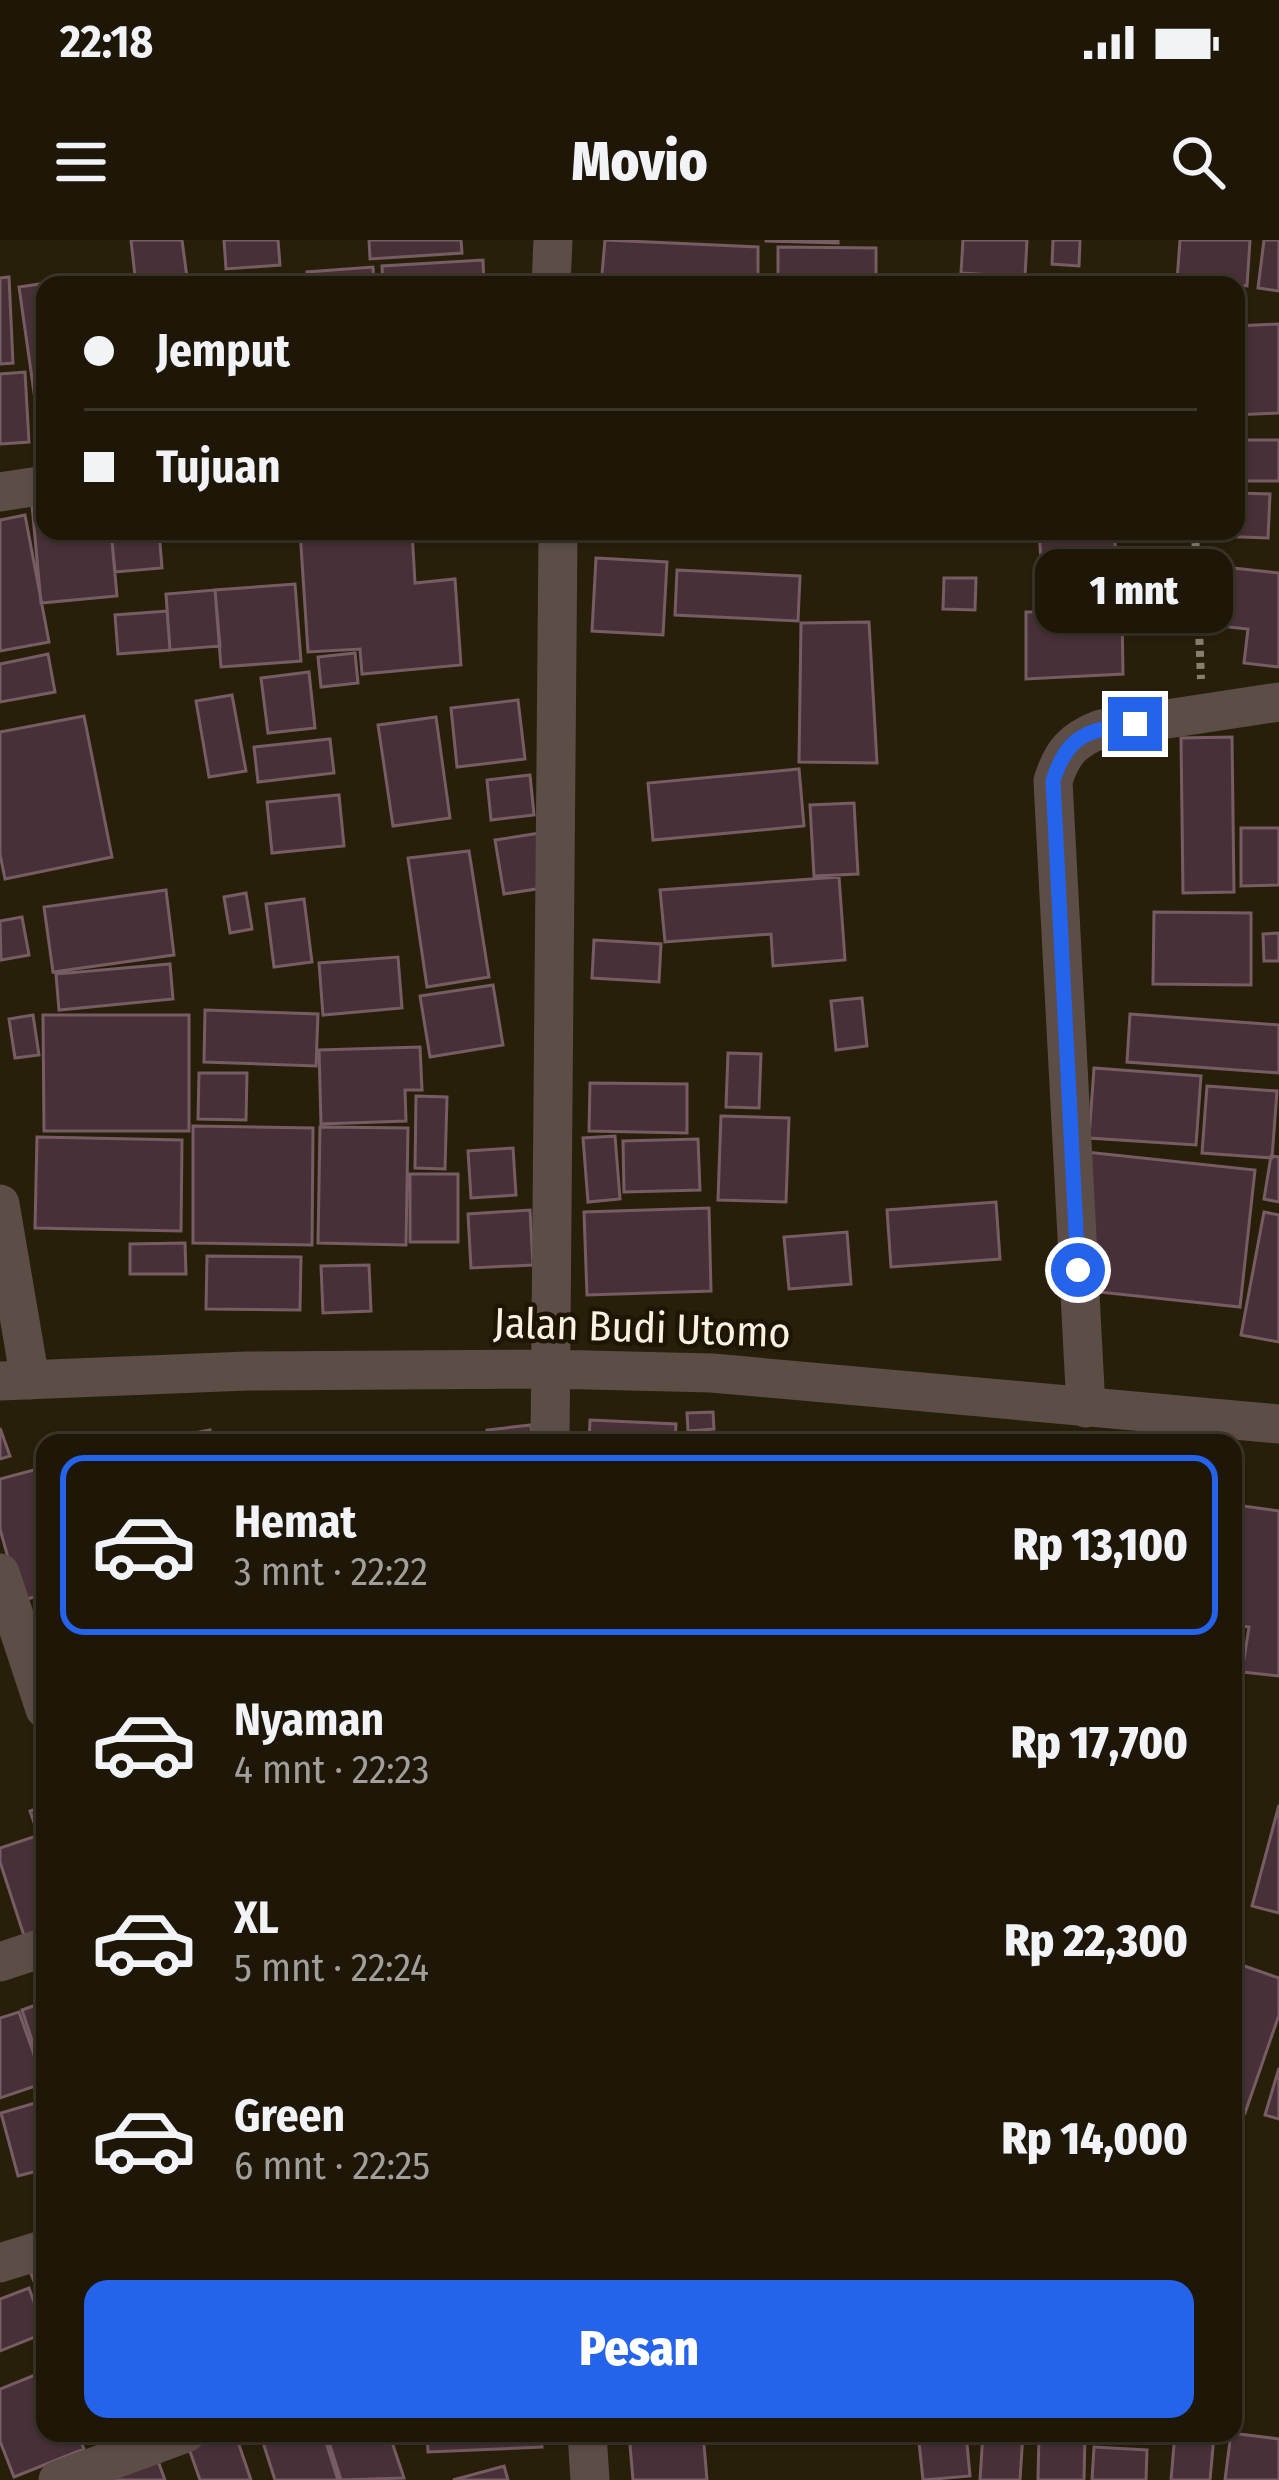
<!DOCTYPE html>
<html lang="id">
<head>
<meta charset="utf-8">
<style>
	body { margin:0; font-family:"Fira Sans Condensed",sans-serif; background:#2b2416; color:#f1f3f6; height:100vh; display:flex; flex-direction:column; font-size:45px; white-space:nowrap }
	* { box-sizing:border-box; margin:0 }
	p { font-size:39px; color:#a19f9c }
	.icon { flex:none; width:66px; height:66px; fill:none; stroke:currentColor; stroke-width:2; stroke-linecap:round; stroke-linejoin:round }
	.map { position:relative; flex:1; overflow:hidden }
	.drawer { position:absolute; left:36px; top:1194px; width:1206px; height:1008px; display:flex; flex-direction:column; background:#1e1708; border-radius:24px; box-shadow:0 3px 9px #0004,0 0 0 3px #3c3629 }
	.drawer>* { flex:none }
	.hud { position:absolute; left:36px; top:36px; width:1209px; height:264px; border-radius:24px; box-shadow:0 3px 9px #0004,0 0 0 3px #3c3629; display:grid; align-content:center; height:264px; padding:0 48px; background:#1e1708 }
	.end { position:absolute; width:54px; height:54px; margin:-27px; border:15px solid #2563eb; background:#fff; box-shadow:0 0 0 6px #fff }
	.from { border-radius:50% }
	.bubble { position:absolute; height:84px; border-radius:24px; background:#1e1708; box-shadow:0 3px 9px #0004,0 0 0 3px #3c3629; font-size:39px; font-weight:800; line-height:84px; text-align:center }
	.hud b { display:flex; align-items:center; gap:42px; height:114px; font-size:45px }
	.hud b+b { border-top:3px solid #3c3629 }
	.hud i { width:30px; height:30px; background:#f1f3f6 }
	ul { padding:21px 0 0; list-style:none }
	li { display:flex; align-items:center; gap:36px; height:180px; margin:0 24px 18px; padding:0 24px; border:6px solid transparent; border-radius:24px }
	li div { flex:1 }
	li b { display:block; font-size:45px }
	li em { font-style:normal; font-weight:800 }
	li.active { border-color:#2563eb }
	li>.icon { width:108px; height:108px; stroke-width:1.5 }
	.button { display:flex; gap:24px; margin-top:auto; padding:24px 48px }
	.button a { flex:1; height:138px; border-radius:24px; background:#2563eb; color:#fff; font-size:48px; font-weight:800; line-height:138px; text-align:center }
	.status { display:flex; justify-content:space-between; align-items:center; height:84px; padding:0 60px; background:#1e1708; direction:ltr }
	.status svg { height:33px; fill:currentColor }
	header { display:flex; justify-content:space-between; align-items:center; height:156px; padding:0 48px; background:#1e1708; font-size:54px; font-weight:800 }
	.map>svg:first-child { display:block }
	.building { fill:#483038; stroke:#775c64; stroke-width:3 }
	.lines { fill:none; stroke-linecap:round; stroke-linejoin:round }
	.path { stroke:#898170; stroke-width:8; stroke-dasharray:6 6; stroke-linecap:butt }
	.minor { stroke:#5c4d47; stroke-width:39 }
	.route { stroke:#2563eb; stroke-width:15 }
	.labels { text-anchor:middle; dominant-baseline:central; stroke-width:9; stroke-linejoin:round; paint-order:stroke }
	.street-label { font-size:42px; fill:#f8f2e5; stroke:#1e1603 }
</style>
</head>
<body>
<div class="status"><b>22:18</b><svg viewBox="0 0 49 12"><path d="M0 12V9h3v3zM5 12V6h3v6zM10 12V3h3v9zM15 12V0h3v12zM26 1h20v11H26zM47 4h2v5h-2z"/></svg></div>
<header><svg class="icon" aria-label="menu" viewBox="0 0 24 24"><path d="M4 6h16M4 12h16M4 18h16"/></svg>Movio<svg class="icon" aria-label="search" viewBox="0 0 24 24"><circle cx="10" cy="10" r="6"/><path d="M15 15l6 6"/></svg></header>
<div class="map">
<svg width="1279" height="2240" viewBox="0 0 1279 2240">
	<rect width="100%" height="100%" fill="#281f0a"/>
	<!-- building -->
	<path class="building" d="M 131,0 L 182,0 L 188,45 L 136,45 Z
		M 224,0 L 278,0 L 280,25 L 226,29 Z
		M 369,0 L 461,0 L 462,13 L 370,19 Z
		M 605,0 L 758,7 L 758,45 L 601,45 Z
		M 766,0 L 838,0 L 838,3 L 766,1 Z
		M 963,0 L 1027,0 L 1025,37 L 961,33 Z
		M 1053,0 L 1080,0 L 1079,26 L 1052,24 Z
		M 1180,0 L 1250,0 L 1247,46 L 1177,41 Z
		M 1264,0 L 1279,0 L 1279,51 L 1258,48 Z
		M 778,7 L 876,8 L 876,45 L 778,45 Z
		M 483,20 L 484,45 L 383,45 L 382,26 Z
		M 373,27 L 374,45 L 307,45 L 307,32 Z
		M 9,37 L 13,123 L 0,124 L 0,38 Z
		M 274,38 L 275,45 L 229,45 L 236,41 Z
		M 73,39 L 74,45 L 45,45 L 45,201 L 41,202 L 19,47 Z
		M 1279,84 L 1279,173 L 1236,175 L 1236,86 Z
		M 25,132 L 29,202 L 0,204 L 0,134 Z
		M 1236,200 L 1279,200 L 1279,241 L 1236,241 Z
		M 45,253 L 45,291 L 111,291 L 117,356 L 41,363 L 31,254 Z
		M 1236,253 L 1270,254 L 1268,298 L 1214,296 L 1214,291 L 1236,291 Z
		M 25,275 L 49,402 L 0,411 L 0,280 Z
		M 111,291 L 159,291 L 162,328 L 115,332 Z
		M 300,291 L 412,291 L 415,343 L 455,339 L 461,425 L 362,434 L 360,409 L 308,412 Z
		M 1039,291 L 1114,291 L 1117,327 L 1042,334 Z
		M 596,318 L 667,322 L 663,395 L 592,391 Z
		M 1215,326 L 1279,333 L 1279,427 L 1244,423 L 1248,389 L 1209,385 Z
		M 677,330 L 800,336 L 798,381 L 675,375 Z
		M 944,338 L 976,338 L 975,370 L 943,369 Z
		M 295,344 L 301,421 L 221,427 L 215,350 Z
		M 215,350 L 220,406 L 170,410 L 166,354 Z
		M 167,371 L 170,410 L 118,414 L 115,375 Z
		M 1026,372 L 1122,372 L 1123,434 L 1026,439 Z
		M 869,382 L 877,523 L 799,522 L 801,383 Z
		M 355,413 L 358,443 L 321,447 L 318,417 Z
		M 48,414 L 55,452 L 0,462 L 0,424 Z
		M 309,432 L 315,488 L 268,493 L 261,438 Z
		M 232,455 L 246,531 L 209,537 L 196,461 Z
		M 518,460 L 525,519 L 457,527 L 451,468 Z
		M 84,476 L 112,617 L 5,639 L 0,614 L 0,492 Z
		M 436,477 L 450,578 L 393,586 L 378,485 Z
		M 1232,497 L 1234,652 L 1183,653 L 1181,498 Z
		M 330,499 L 334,533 L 258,542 L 254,507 Z
		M 799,529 L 804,586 L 653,600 L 648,543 Z
		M 530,535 L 534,575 L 491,580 L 487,540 Z
		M 339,555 L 344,606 L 272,613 L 267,562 Z
		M 854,563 L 858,634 L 814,636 L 810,565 Z
		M 1241,588 L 1279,588 L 1279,645 L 1241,646 Z
		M 540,593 L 549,647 L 504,654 L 495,600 Z
		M 469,611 L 489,737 L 427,747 L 408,618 Z
		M 839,637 L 845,720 L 773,726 L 771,694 L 665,702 L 660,650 Z
		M 166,650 L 174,715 L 53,732 L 44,667 Z
		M 246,653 L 252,689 L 230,693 L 224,657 Z
		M 304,659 L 312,722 L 274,727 L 266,664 Z
		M 1154,672 L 1251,673 L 1251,745 L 1153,744 Z
		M 22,677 L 29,715 L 1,720 L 0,681 Z
		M 1279,693 L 1279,721 L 1264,721 L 1263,694 Z
		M 594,700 L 661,704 L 659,742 L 592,738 Z
		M 398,717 L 402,768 L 323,775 L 319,723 Z
		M 170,724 L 173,759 L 59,770 L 56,734 Z
		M 493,745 L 503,805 L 430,817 L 420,756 Z
		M 862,758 L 867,806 L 836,810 L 831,761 Z
		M 205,770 L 318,774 L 316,826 L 204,822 Z
		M 1130,774 L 1279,785 L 1279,833 L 1127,822 Z
		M 33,775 L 39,815 L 15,818 L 9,779 Z
		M 43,775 L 189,775 L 189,891 L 44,891 Z
		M 420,807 L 422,850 L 405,850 L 406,881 L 321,884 L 319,810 Z
		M 728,813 L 761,814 L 759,868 L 726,867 Z
		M 1094,828 L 1201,836 L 1196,905 L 1089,898 Z
		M 199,833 L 247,833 L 246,880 L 198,879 Z
		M 590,843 L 687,844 L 687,893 L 589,891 Z
		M 1207,846 L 1277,851 L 1272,918 L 1202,913 Z
		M 416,856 L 447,857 L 445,929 L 415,928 Z
		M 721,876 L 789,878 L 786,962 L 718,960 Z
		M 193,886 L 313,888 L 312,1005 L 193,1003 Z
		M 320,887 L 408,888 L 406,1005 L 318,1003 Z
		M 615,896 L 620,959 L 588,962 L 583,898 Z
		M 37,897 L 182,900 L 181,991 L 35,988 Z
		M 698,899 L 700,950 L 624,952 L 623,901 Z
		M 513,908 L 516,955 L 471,958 L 468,911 Z
		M 1086,912 L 1255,930 L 1240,1067 L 1071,1049 Z
		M 1271,916 L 1279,917 L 1279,962 L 1264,959 Z
		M 410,934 L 458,934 L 458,1002 L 410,1002 Z
		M 996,962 L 1000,1019 L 891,1027 L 887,970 Z
		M 709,968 L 711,1051 L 587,1055 L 584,972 Z
		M 530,970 L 533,1025 L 471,1028 L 468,974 Z
		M 1264,972 L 1279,975 L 1279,1102 L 1241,1095 Z
		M 847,992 L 851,1044 L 789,1049 L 784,997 Z
		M 185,1003 L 186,1034 L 130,1034 L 130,1004 Z
		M 207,1016 L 301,1017 L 300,1070 L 206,1069 Z
		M 369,1025 L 371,1071 L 323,1073 L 321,1026 Z
		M 713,1172 L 714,1189 L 688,1191 L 687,1173 Z
		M 590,1180 L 676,1184 L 675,1203 L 589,1203 Z
		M 531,1185 L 533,1203 L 488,1203 L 487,1190 Z
		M 0,1188 L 10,1216 L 0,1219 Z
		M 210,1190 L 213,1203 L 143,1203 Z
		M 722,1193 L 722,1203 L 681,1203 L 680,1194 Z
		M 334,1194 L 335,1203 L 261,1203 Z
		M 887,1198 L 887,1203 L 842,1203 L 842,1200 Z
		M 45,1227 L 45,1354 L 20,1361 L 0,1289 L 0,1239 Z
		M 1236,1265 L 1279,1271 L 1279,1436 L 1242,1432 L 1249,1387 L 1233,1385 Z
		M 1279,1565 L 1279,1673 L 1252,1666 Z
		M 45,1566 L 45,1588 L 37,1591 L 30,1571 Z
		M 45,1593 L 45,1709 L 30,1714 L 0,1622 L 0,1608 Z
		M 1233,1722 L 1279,1738 L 1279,1775 L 1245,1873 L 1233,1869 Z
		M 36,1765 L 45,1790 L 43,1833 L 22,1770 Z
		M 19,1772 L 44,1843 L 0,1858 L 0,1778 Z
		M 1279,1828 L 1279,1879 L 1265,1875 Z
		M 45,1860 L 45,1929 L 18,1936 L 1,1873 Z
		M 45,1994 L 45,2049 L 38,2052 L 20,2004 Z
		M 29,2048 L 45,2093 L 0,2111 L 0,2059 Z
		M 45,2131 L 45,2193 L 77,2193 L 84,2209 L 14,2237 L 0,2201 L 0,2149 Z
		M 207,2193 L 235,2193 L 251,2240 L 200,2240 L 186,2200 Z
		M 260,2193 L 323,2193 L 338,2240 L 275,2240 Z
		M 326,2193 L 389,2193 L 404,2238 L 341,2240 Z
		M 427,2193 L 541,2193 L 542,2207 L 428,2212 Z
		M 629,2193 L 703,2193 L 707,2240 L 633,2240 Z
		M 918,2193 L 966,2193 L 970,2236 L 923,2240 Z
		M 983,2193 L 1023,2193 L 1020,2240 L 980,2240 Z
		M 1039,2193 L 1085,2193 L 1084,2240 L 1038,2240 Z
		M 1175,2193 L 1214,2196 L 1210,2240 L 1171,2240 Z
		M 1231,2193 L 1279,2199 L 1279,2240 L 1225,2240 Z
		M 1094,2207 L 1147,2210 L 1146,2240 L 1092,2240 Z
		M 158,2221 L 165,2240 L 107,2240 Z
		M 504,2226 L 508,2240 L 453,2240 Z"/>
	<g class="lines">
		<!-- path -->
		<path class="path" d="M 1083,45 L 1162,39 L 1175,45
			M 1195,291 L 1201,439"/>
		<!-- minor -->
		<path class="minor" d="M 551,45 L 553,0
			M 0,252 L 45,245
			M 0,964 L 30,1140
			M 0,1141 L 247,1131 L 548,1129 L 712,1133 L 1279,1184
			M 1086,1168 L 1053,541 C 1062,512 1073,500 1101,489 L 1279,462
			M 550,1203 L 558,291
			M 0,1333 L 45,1469
			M 0,1722 L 45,1707
			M 0,2023 L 45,2009
			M 587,2193 L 590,2240
			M 58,2240 L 186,2193"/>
	</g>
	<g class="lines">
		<!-- route -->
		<path class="route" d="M 1078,1030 L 1053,541 C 1068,493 1089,490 1135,484"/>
	</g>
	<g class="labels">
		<!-- street labels -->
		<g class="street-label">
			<text transform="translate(642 1088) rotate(2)">Jalan Budi Utomo</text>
		</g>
	</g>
</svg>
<i class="end from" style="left:1078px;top:1030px"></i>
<i class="end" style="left:1135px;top:484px"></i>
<div class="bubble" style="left:1035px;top:309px;width:198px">1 mnt</div>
<div class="hud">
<b><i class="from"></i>Jemput</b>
<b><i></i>Tujuan</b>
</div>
<section class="drawer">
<ul>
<li class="active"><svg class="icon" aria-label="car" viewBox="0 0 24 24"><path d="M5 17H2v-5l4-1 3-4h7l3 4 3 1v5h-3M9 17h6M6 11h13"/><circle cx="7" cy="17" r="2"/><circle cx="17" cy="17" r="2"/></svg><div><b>Hemat</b><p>3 mnt · 22:22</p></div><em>Rp 13,100</em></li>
<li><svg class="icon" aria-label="car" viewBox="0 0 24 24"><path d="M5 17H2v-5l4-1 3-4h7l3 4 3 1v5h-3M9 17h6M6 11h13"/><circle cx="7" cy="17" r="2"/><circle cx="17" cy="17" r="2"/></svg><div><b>Nyaman</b><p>4 mnt · 22:23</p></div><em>Rp 17,700</em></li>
<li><svg class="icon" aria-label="car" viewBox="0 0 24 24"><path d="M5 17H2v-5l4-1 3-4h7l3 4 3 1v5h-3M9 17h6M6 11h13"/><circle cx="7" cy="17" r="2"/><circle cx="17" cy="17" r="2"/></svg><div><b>XL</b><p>5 mnt · 22:24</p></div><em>Rp 22,300</em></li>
<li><svg class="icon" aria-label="car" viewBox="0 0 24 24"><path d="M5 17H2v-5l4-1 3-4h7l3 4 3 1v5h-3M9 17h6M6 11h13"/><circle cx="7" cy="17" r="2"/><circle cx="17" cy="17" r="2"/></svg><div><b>Green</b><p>6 mnt · 22:25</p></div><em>Rp 14,000</em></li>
</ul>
<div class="button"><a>Pesan</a></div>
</section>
</div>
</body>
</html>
